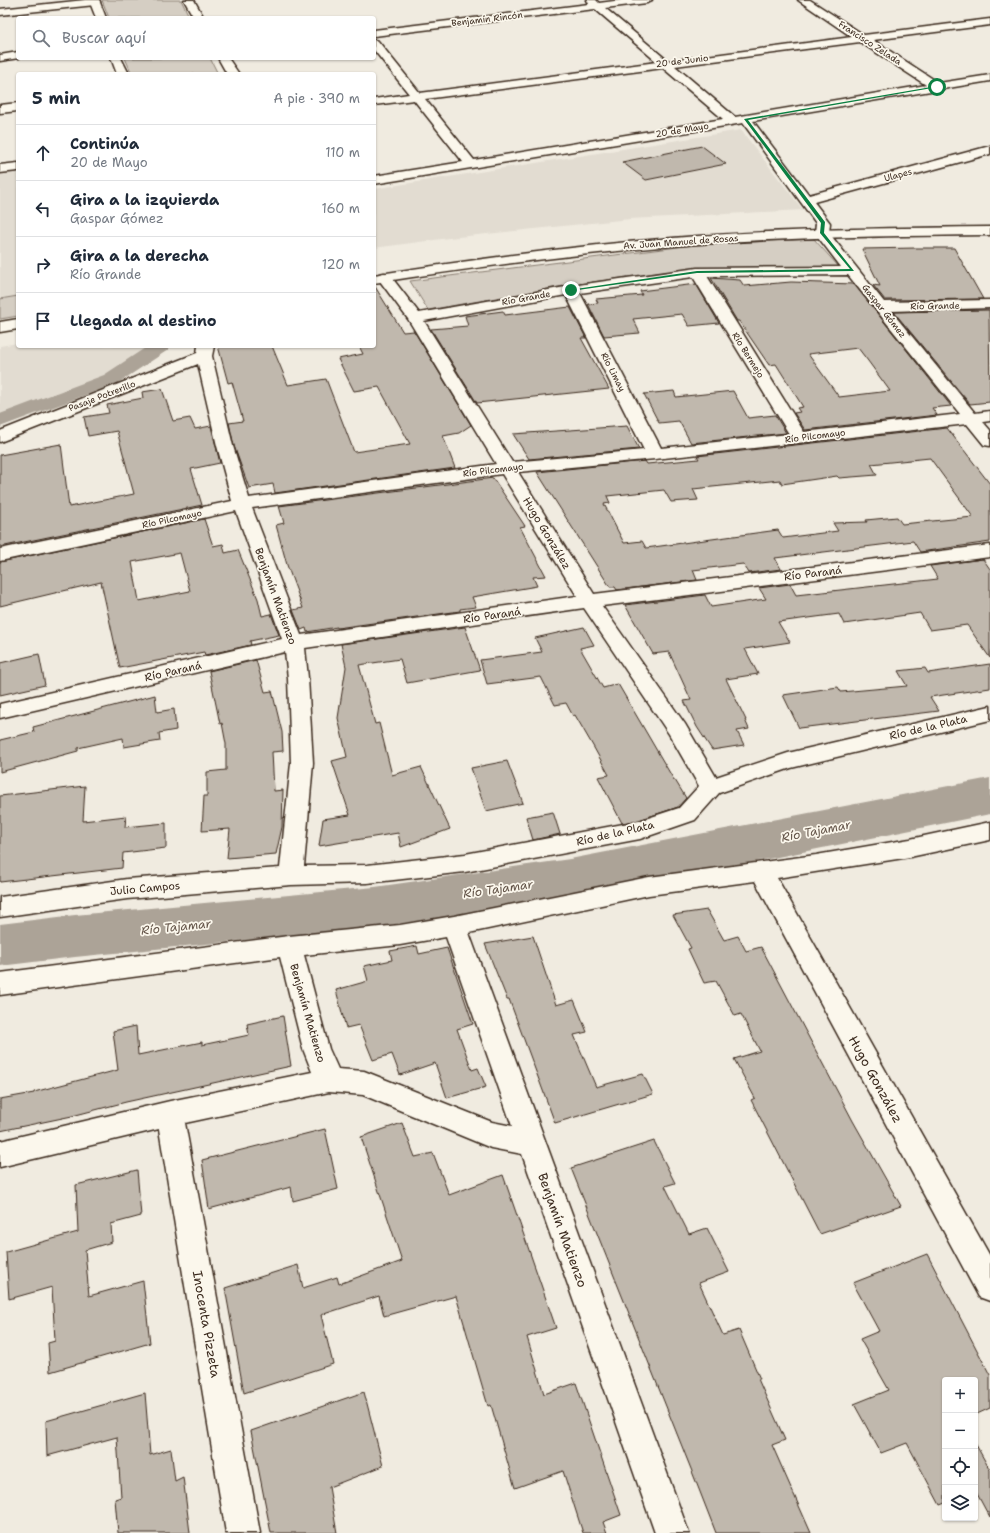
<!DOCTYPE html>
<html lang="es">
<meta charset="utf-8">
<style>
:root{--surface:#fff;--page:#f6f6f7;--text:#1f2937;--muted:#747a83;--line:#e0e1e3}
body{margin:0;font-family:"Shantell Sans",sans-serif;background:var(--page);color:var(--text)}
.controls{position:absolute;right:12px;bottom:12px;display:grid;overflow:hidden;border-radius:4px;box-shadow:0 1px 3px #0004}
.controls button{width:36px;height:36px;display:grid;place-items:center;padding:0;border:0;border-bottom:1px solid var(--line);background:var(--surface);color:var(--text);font:20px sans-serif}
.stop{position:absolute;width:12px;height:12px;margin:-9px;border:3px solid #0b8043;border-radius:50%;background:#fff}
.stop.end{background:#0b8043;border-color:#fff;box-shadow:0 1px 4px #0008}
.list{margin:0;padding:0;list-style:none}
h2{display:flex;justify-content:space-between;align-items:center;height:52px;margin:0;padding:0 16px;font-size:17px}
h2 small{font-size:13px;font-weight:400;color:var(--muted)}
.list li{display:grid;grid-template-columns:26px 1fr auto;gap:12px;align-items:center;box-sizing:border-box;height:56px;padding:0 16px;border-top:1px solid var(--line)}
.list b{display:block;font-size:15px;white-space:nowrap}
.list p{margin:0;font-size:13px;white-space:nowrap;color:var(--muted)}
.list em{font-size:13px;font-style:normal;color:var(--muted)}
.icon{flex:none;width:22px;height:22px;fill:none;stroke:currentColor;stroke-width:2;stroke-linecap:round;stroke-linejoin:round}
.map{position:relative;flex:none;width:990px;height:1533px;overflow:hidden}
.search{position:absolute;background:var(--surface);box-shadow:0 1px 3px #0004;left:16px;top:16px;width:360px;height:44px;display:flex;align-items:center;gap:10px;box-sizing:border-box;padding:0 14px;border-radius:4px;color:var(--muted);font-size:15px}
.panel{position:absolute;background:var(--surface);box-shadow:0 1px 3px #0004;left:16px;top:72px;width:360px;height:276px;border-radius:4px}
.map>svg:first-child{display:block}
.built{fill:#e2dcd1}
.green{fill:#d5cec3;stroke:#887c70}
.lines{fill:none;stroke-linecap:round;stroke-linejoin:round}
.canal{fill:#aca397;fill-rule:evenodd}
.river{fill:#aca397;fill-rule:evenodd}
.building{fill:#c0b8ad;stroke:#3b2a1e;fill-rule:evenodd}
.minor-casing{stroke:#3b2a1e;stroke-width:3}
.tertiary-casing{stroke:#3b2a1e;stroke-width:3}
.secondary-casing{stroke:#3b2a1e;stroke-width:3}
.minor{fill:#fbf7ec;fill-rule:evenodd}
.tertiary{fill:#fbf7ec;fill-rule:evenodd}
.secondary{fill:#fbf7ec;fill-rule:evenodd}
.route{fill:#0b8043}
.labels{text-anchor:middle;stroke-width:3.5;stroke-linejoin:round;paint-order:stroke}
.far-street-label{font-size:9px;fill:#3b2a1e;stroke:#fbf7ec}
.street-label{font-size:11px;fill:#3b2a1e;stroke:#fbf7ec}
.water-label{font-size:12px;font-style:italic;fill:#635448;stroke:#fbf7ec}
.near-street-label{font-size:13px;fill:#3b2a1e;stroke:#fbf7ec}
</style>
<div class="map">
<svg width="990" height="1533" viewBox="0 0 990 1533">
<rect width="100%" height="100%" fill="#f0ebe0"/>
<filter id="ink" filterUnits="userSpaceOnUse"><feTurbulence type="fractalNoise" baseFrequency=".025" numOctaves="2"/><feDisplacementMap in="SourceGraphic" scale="8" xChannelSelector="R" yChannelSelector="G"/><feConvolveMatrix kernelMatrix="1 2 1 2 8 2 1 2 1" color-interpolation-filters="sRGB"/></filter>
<g filter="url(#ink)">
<path class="built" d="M741 130 803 210 630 219 449 238 374 248V189Z
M18 172V296L0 299V174Z
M18 343V346H153L113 372 0 418V346Z"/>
<path class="green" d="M102 0H181L190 18H109Z
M125 58H210L218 74H132Z
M814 239 838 266 694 268 564 286 428 310 410 281 694 245Z
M18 296V316L0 319V299Z"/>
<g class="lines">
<path class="canal" d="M148 346H170L168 350 118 383 0 427V414L104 375Z"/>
<path class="river" d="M990 778V814L570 899 375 927 75 957 0 966V924L75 915 375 887 570 859Z"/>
</g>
<path class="building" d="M702 146 726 164 646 180 622 162Z
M916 248H954L983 299 885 300 873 285 880 286 862 249Z
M711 278 740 280 744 286 791 282 854 284 951 406 932 408 937 415 805 430 794 413 800 412 797 408 803 407 776 364 769 365 739 321H737ZM858 348 868 361 890 391 839 397 808 354Z
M696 284 719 323 689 326 682 314 633 319 640 333 604 336 588 304 598 303 596 299 642 295 640 291Z
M374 285 403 332 414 331 471 425 459 433 443 436 455 468 275 493 273 484 249 488 234 446 229 423 243 421 232 382 228 383 218 346H272L288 385 326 379 354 452 410 444 379 387 354 391 338 359 363 354 359 346H374Z
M570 307 586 338H581L609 389 477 403 431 329 468 326 465 316 503 311 505 315Z
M989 310 990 402 970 404 894 312Z
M162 389 173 421 190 418 195 429 211 426 220 463 191 469 202 505 0 547V455L61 444 69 507 134 494 117 431 88 436 84 417 109 413 107 405 143 398 142 392Z
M674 391 676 397 733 391 748 418 775 415 786 433 691 443 679 421 659 423 644 394Z
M627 426 639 449 529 459 513 434Z
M947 428 990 484V542L920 552 913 541 775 558 781 569 749 573 743 564 693 570 697 580 617 590 615 587H610L537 472 645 461 647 464 699 459 697 456ZM930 458 973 517 902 524 897 517 866 520 867 522 833 523 838 531 783 538 778 530 646 548 642 541 624 543 604 504 610 503 607 496 664 490 671 502 698 500 693 489 780 480 782 484 837 476 839 478 877 475 871 464Z
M493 478 525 526 520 527 546 576 533 577 537 586 472 597 476 607 460 609V611L337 628V627L307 632 306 628 301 630 293 610 303 608 287 565 276 525 284 523 279 506Z
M204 519 213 546 223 544 225 553 238 550 258 599 262 616 271 614 279 635 250 641 251 645 205 655 204 652 120 668 101 582 0 606V562ZM180 553 190 591 139 601 132 562Z
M983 559 990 569V658L967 625 930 630 920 613 844 624 839 614 778 622 790 642 745 649 758 674 726 679 746 720H745L749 729 737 731 744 745 712 750 697 727 684 701 691 700 669 652 653 654 625 605 705 595 711 607 766 599 759 588 790 584 796 595 938 579 930 566Z
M465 627 480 670 407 683 400 659 359 665 375 724 379 723 392 775 421 767 450 829 401 847 398 833 319 846 323 819 350 815 332 761 347 757 338 718 346 667 341 644Z
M584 627 594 645 580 648 603 688 618 684 674 780H675L686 798 678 807 639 820 622 823 598 777 609 775 593 746 575 715 573 716 566 703 555 705 541 677 487 684 480 660 542 652 535 638Z
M39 654 45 685 0 695V663Z
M256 660 265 692 272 691 282 732 283 751 272 752 274 791 283 790 282 827 276 854 227 858 230 829 202 831 204 796H207V772L226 770V744L222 723 220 724 209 671Z
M990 664V688L930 697 939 711 799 728 783 695 838 687 841 692 907 686 898 671 925 668 928 673Z
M155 695 157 712 174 709 176 730 159 733 160 741 124 747 123 738 78 748V751L0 772V740L34 732 33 727Z
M507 761 523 803 486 811 471 768Z
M85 786 83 821 126 816 125 827 166 823V848L123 853 122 868 0 882V796Z
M553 812 560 834 533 840 526 817Z
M707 910 724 940 738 936 746 951 761 947 853 1121 901 1206 820 1234 751 1100 755 1098 734 1059 760 1051 741 1014 735 1016 716 981 704 983 688 949 691 948 673 915Z
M533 936 556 1005 574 1000 587 1032 574 1035 596 1087 643 1074 653 1094 555 1123 509 999H507L485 944Z
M417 946 419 954 447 948 473 1024 457 1029 472 1070 478 1068 486 1087 447 1098 435 1063 400 1075 392 1054 373 1060 359 1025 346 1028 336 990 368 981 364 966 392 960 390 951Z
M283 1016 291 1066 126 1102 72 1116 0 1131V1099L34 1093V1092L118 1070 113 1031 136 1026 138 1055 202 1042V1045L249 1035 247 1024Z
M402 1123 415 1157 433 1153 449 1195 503 1175 556 1328 527 1337 544 1394 576 1383 621 1515 603 1522 607 1533H583L563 1471 515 1488 491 1405 488 1406 456 1296 384 1316 379 1296 321 1315 333 1364 244 1393 225 1288 298 1265 303 1288 337 1277 339 1284 402 1261 361 1137Z
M325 1129 338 1189 293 1201 291 1187 209 1209 202 1160Z
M654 1141 675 1183 665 1186 689 1234 707 1228 729 1272 699 1283 723 1335 739 1330 760 1379H758L785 1440 772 1445 811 1533H716L693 1474 571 1168Z
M137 1170 141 1216 111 1224 112 1242 85 1250 89 1296 143 1281 150 1343 50 1372 48 1343 55 1341 52 1287 9 1299 6 1252 78 1232 76 1185Z
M927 1254 990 1375V1408L975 1415V1380H945V1503L940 1505 907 1443 881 1453 854 1404 889 1390 860 1339 879 1331 853 1283Z
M364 1392 383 1466 329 1487 337 1533H271L251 1431Z
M145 1393 150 1455 171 1449 175 1481 183 1477 190 1533H118L115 1499 121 1497 117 1437 47 1456 46 1421Z
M975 1443 990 1470V1518L975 1490Z"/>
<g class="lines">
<defs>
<path id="minor" d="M85 0H99L100 2 95 5 0 15V9Z
M587 0H596L599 3 622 0H652L647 3 605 8 668 61 852 37 798 0H810L864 35 990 19V25L873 40 939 83 990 75V81L753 121 809 195 990 146V154L814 202 830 223 829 233 884 302 990 300V308L891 311 975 413 990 411V421L983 422 990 430V446L984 445 967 424 655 459 518 472 594 594 990 545V557L602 606 685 724 716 777 788 753 990 706V720L791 768 719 793 695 820 640 839 465 872 367 883 291 885 127 899 0 917V897L127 879 280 868 291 763 288 678 285 652 0 718V704L282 639 236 511 0 561V549L232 501 217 446 198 364 0 442V431L197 353 198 346H214L212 356 233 446 249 498 496 464 408 319 377 277 379 274 384 273 389 274 419 313 571 286 697 268 841 267 815 233 816 223 743 123 374 184V176L463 162 414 100 374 105V99L409 94 374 50V40L378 41 420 93 657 62 595 9 374 36V30L589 4ZM860 42 926 85 735 117 675 66ZM663 68 723 119 474 160 425 99ZM848 275 960 414 804 432 707 276ZM693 277 789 434 661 448 580 293ZM566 295 644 450 512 462 424 321ZM502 474 577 596 301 635 252 508ZM584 608 669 734 699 786 679 808 639 821 465 854 367 865 304 866 313 763 308 678 305 648Z
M18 52 19 58 0 61V55Z
M18 103V111L0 113V105Z
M18 163V171L0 173V165Z
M990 822V840L910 857 777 878 990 1256V1301L979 1297 755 881 649 895 469 933 689 1533H655L522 1154 491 1148 363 1095 329 1092 185 1123 260 1533H226L159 1129 0 1167V1141L170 1101 312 1072 303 1049 280 957 0 995V973L289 936 400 925 454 916 649 877 816 855 910 839ZM446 937 512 1126 492 1122 364 1071 338 1069 329 1049 304 955 400 945Z"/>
<path id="tertiary" d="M89 0H99L106 18H96Z
M184 0H194L204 18H194Z
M111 58H121L129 74H117Z
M218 58H228L239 74H227Z"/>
<path id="secondary" d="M990 227V235C893 236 795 237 698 244 589 252 481 266 374 283V275C482 258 589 244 698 236 795 229 893 228 990 227Z
M18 319V329L0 332V322Z"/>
</defs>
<use href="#minor" class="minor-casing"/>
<use href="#tertiary" class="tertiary-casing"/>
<use href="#secondary" class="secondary-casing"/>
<use href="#minor" class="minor"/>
<use href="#tertiary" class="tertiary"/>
<use href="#secondary" class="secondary"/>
</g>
</g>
<path class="route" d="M937 86 938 87 748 120 825 222 824 233 854 271 697 273 571 291 569 290 697 271 850 269 820 233 821 223 744 119Z"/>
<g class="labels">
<g class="far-street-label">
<text transform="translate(487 19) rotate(-7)" y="3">Benjamín Rincón</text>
<text transform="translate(870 43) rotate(33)" y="3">Francisco Zelada</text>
<text transform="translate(682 61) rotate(-7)" y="3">20 de Junio</text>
<text transform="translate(682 130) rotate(-9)" y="3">20 de Mayo</text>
<text transform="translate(898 175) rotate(-15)" y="3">Ulapes</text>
<text transform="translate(681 242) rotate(-4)" y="3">Av. Juan Manuel de Rosas</text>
<text transform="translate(526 298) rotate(-10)" y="3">Río Grande</text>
<text transform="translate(935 306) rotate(-1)" y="3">Río Grande</text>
<text transform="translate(884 311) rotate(52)" y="3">Gaspar Gómez</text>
<text transform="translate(748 355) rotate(58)" y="3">Río Bermejo</text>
<text transform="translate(613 372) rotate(63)" y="3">Río Limay</text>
<text transform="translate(102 396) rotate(-21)" y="3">Pasaje Potrerillo</text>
<text transform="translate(815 436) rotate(-7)" y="3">Río Pilcomayo</text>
<text transform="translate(493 470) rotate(-7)" y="3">Río Pilcomayo</text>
<text transform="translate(172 519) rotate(-12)" y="3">Río Pilcomayo</text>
</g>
<g class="street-label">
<text transform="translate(547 533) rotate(59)" y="4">Hugo González</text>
<text transform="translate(813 573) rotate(-7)" y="4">Río Paraná</text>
<text transform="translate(276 596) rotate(70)" y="4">Benjamín Matienzo</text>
<text transform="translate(492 615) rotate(-8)" y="4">Río Paraná</text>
<text transform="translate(173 671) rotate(-13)" y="4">Río Paraná</text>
<text transform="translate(928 727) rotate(-13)" y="4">Río de la Plata</text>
<text transform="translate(615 833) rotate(-13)" y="4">Río de la Plata</text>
<text transform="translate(145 888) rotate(-5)" y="4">Julio Campos</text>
<text transform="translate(308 1013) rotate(74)" y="4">Benjamín Matienzo</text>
</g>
<g class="water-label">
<text transform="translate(816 831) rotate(-11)" y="4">Río Tajamar</text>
<text transform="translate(498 889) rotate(-8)" y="4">Río Tajamar</text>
<text transform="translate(176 927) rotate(-6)" y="4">Río Tajamar</text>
</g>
<g class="near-street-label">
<text transform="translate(876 1079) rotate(61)" y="5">Hugo González</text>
<text transform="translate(563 1230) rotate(70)" y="5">Benjamín Matienzo</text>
<text transform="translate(207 1324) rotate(80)" y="5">Inocenta Pizzeta</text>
</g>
</g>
</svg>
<div class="controls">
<button>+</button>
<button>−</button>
<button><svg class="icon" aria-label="locate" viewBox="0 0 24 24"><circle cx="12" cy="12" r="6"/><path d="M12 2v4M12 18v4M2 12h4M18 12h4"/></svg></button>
<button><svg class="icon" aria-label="layers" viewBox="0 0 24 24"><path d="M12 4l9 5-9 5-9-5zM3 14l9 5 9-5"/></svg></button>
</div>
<div class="stop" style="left:937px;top:87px"></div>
<div class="stop end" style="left:571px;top:290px"></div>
<div class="search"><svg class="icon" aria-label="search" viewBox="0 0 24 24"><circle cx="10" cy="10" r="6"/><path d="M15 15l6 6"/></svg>Buscar aquí</div>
<section class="panel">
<h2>5 min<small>A pie · 390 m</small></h2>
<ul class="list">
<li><svg class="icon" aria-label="ahead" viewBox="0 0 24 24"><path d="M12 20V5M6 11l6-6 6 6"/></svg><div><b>Continúa</b><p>20 de Mayo</p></div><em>110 m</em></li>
<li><svg class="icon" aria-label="left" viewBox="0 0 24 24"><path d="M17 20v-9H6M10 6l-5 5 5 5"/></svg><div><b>Gira a la izquierda</b><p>Gaspar Gómez</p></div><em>160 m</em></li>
<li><svg class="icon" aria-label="right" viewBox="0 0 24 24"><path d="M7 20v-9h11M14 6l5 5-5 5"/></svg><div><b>Gira a la derecha</b><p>Río Grande</p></div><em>120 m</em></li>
<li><svg class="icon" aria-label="arrive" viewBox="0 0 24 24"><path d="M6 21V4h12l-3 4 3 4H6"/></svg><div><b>Llegada al destino</b></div></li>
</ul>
</section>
</div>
